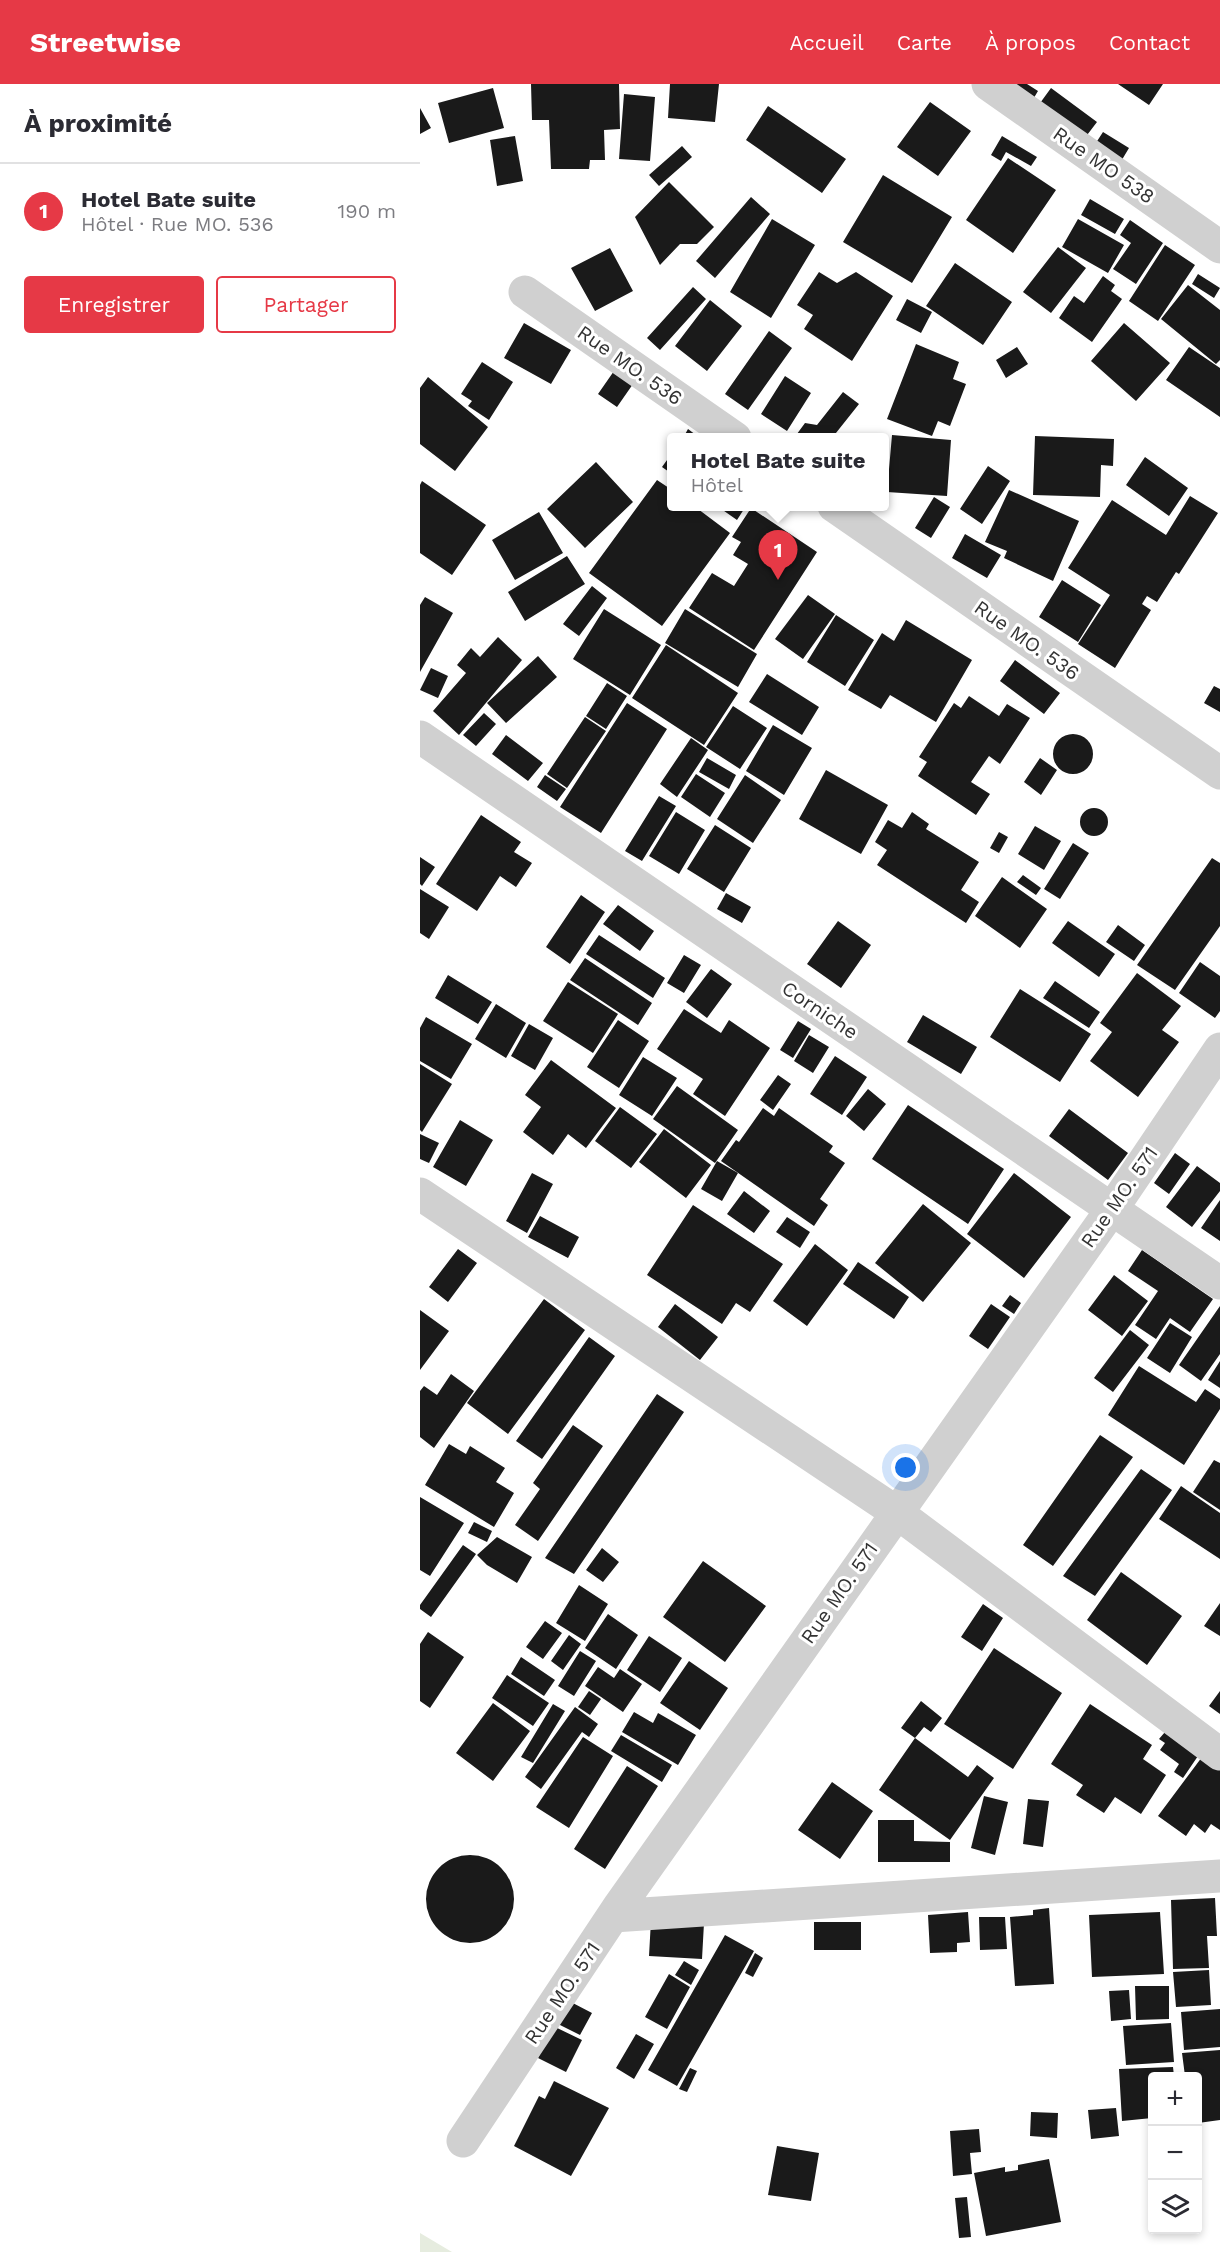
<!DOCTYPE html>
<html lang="fr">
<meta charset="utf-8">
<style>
:root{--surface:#fff;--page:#f2f2f3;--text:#2b2b33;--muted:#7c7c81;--line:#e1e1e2;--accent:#e63946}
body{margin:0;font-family:"Work Sans",sans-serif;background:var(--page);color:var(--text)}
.controls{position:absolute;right:18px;bottom:18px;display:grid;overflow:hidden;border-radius:6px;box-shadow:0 3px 9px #0003}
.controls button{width:54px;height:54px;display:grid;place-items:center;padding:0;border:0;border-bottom:2px solid var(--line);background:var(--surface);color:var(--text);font:30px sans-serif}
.you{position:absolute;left:486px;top:1384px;width:21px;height:21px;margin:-15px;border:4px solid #fff;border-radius:50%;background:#1a73e8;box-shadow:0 0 0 9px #1a73e833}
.badge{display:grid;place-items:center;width:39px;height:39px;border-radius:50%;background:var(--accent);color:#fff;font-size:20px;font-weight:700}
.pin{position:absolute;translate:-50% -50px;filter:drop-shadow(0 2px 3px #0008)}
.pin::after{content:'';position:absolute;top:32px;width:21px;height:18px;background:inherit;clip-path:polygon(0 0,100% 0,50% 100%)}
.popup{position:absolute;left:247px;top:349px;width:222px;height:78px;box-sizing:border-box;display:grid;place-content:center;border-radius:6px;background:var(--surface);filter:drop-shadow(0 2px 4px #0005);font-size:20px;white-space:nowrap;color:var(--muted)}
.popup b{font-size:22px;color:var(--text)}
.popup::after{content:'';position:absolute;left:50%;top:100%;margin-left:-12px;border:12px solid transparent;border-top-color:var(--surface)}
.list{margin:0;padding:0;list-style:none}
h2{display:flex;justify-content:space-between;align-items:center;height:78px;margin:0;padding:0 24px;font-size:26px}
h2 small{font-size:20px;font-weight:400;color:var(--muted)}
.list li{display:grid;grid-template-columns:39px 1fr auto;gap:18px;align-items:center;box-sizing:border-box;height:96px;padding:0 24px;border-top:2px solid var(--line)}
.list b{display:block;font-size:22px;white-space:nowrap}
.list p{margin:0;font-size:20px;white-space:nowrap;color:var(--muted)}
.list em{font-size:20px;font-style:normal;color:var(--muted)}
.actions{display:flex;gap:12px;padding:18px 24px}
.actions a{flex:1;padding:14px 0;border:2px solid var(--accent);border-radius:6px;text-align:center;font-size:21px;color:var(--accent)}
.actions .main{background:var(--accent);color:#fff}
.icon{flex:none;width:33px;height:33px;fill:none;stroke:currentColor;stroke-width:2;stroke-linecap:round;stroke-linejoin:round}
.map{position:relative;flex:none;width:800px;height:2168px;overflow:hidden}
header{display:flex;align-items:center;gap:36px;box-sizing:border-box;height:84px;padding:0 30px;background:var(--accent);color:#fff}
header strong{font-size:28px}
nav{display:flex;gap:33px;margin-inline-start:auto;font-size:21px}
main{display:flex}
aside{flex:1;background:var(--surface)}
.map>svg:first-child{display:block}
.green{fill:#e6ecdf}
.building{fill:#1a1a1a}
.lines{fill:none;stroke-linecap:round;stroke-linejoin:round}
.minor{stroke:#d0d0d0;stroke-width:33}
.labels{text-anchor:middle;stroke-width:6;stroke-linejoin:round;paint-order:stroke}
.street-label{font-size:20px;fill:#333;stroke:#fff}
</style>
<header>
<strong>Streetwise</strong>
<nav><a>Accueil</a><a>Carte</a><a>À propos</a><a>Contact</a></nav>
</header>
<main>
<aside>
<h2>À proximité<small></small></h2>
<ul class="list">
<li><span class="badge">1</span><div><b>Hotel Bate suite</b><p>Hôtel · Rue MO. 536</p></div><em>190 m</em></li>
</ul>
<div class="actions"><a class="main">Enregistrer</a><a>Partager</a></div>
</aside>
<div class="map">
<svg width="800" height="2168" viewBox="0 0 800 2168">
<rect width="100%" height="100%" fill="#fff"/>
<path class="green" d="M0 2149 32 2168H0Z"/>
<path class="building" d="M111 0H199L200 45 184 46 185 76H170L169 85H131L129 36H112Z
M250 0H299L295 38 248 34Z
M574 0H607L618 7 609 22Z
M698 0H743L729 21Z
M73 4 84 44 29 59 18 19Z
M631 4 677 38 661 59 615 26Z
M204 10 235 13 230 77 199 75Z
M510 18 551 47 518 92 477 63Z
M348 22 426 75 402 109 326 56Z
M0 24 11 44 0 50Z
M683 48 709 64 697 84 670 68Z
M95 52 103 97 77 102 70 56Z
M582 52 617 73 611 82 586 68 581 77 571 71Z
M262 62 272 73 239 102 229 91Z
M588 74 636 106 593 169 546 136Z
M463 91 532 133 492 199 423 158Z
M249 98 294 143 277 160H260L240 181 215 133Z
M331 113 350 130 295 194 276 177Z
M670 115 704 135 695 150 661 131Z
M352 135 395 161 351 234 310 208Z
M658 135 704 161 688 189 642 163Z
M710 136 743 159 716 200 693 185 711 159 700 151Z
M745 161 775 181 738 237 709 217Z
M638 163 666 184 631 229 603 208Z
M190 164 213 207 175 227 151 184Z
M535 179 592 218 563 261 506 222Z
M399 188 417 199 436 188 473 212 432 277 384 245 393 231 377 221Z
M778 190 800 204 794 214 772 200Z
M683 192 695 201 691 207 702 215 672 258 639 234 654 212 664 219Z
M768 201 800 226V276L796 280 741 235Z
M273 203 286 215 240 266 227 254Z
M487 215 512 228 501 249 476 236Z
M290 216 322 242 287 287 255 262Z
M104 239 151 266 131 300 84 274Z
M704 239 750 279 716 317 671 277Z
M349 247 372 264 328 326 305 310Z
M496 260 539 278 533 295 546 300 530 342 518 337 512 352 467 335Z
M597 263 608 280 586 294 576 276Z
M769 263 800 284V333L746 296Z
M62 278 93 298 69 336 48 322 52 317 41 310Z
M194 287 213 300 197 323 178 310Z
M365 292 391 309 367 347 341 330Z
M8 293 68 343 35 387 0 360V304Z
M423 308 439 320 412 354H374L385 339 397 341Z
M268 345 280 354H263Z
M472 351 531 356 527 412 467 408Z
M615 352 694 355 693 382 681 381 680 413 613 411Z
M252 369V390L242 383Z
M725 373 768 404 749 432 706 401Z
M176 378 213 418 165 464 127 425Z
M568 382 590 397 562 440 540 425Z
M237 396 252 406V422H274L310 449 242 542 169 489Z
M2 397 66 441 32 491 0 469V401Z
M589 406 659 437 633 497 584 474 587 467 565 458Z
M770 412 798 429 759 490 756 488 737 518 727 512 722 520 731 526 695 584 658 560 690 511 648 484 692 416 746 451Z
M514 413 530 423 511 454 495 444Z
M297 422H326L317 436Z
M331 424 397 468 334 566 269 524 292 489 314 502 328 480 313 471 321 458 312 453Z
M119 428 143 469 95 496 72 456Z
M545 450 581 471 567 494 532 474Z
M147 472 165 500 105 537 88 508Z
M642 496 681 521 658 558 619 533Z
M172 502 187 514 159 552 143 540Z
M388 511 415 530 383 575 355 555Z
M5 513 33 529 0 588V521Z
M184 525 241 561 210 611 153 575Z
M265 525 337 570 318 603 245 559Z
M416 531 454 556 425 602 387 578Z
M486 536 552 576 516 638 470 611 461 625 428 606 462 549 474 557Z
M78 553 102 576 39 651 13 627 46 589 37 581 51 564 60 573Z
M246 561 318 609 284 661 212 614Z
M118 572 137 593 86 639 67 619Z
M595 576 640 609 624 630 580 597Z
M11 584 28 592 18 614 0 606Z
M347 590 399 623 382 651 329 618Z
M187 599 207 612 186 645 166 632Z
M794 602 800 605V628L784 619Z
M549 612 579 632 587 620 610 634 580 680 569 672 551 698 570 710 556 731 498 692 507 678 499 673 534 619 541 624Z
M207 619 247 645 181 749 140 723Z
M313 622 347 644 320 685 286 663Z
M64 629 76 640 56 662 43 651Z
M165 633 186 647 147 704 127 690Z
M353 641 392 664 364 711 326 687Z
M633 670a20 20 0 1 1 40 0a20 20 0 1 1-40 0Z
M86 651 123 679 108 697 72 670Z
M271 654 288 666 257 713 240 700Z
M287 674 316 691 309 705 279 688Z
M620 674 637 686 621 711 604 698Z
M406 686 468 721 441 770 379 735Z
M276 690 305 709 290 733 261 713Z
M125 691 146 705 137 717 117 703Z
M325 691 361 716 333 759 297 735Z
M239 712 256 722 222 777 205 767Z
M660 738a14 14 0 1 1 28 0a14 14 0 1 1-28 0Z
M256 728 285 746 259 790 229 772Z
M492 728 509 740 506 745 559 778 541 806 559 818 546 839 457 781 467 766 455 758 468 736 482 744Z
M61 731 101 758 94 768 112 779 96 803 80 792 57 827 16 800Z
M295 741 331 764 304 808 267 785Z
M615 742 641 757 624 786 598 770Z
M579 748 588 753 579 769 570 764Z
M653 759 669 769 640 815 624 805Z
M0 773 15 783 2 802 0 800Z
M792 774 800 779V842L755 906 717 881Z
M603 791 621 804 616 811 597 798Z
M582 793 627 825 600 864 555 832Z
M0 805 29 823 9 855 0 849Z
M306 809 331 823 322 839 297 825Z
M161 811 185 828 150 880 126 863Z
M198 821 234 847 220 867 183 840Z
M418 837 451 861 421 904 387 880Z
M648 837 695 870 679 893 632 859Z
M698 841 725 861 714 877 686 858Z
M179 851 245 894 233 914 166 870Z
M264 871 281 881 264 909 247 899Z
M165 874 232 919 218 941 150 896Z
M780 878 800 892V927L795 934 759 909Z
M291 885 312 900 287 934 266 918Z
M717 889 761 922 742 946 759 958 718 1013 670 977 692 948 680 939Z
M28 891 72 918 58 940 15 914Z
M635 897 680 928 669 944 623 914Z
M148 898 198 930 173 969 123 937Z
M600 905 671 950 640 998 570 953Z
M76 920 106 939 86 974 55 955Z
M264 925 301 949 309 936 350 964 305 1032 273 1010 283 995 237 965Z
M503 931 557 963 541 990 487 958Z
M6 933 52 960 31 995 0 977V944Z
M198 936 229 957 199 1004 167 983Z
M378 937 391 945 373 974 360 966Z
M109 940 133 954 115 986 91 972Z
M389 951 409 963 393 989 374 977Z
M415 972 447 993 422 1031 390 1010Z
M223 973 257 994 232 1032 199 1011Z
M131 976 196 1024 166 1064 148 1050 133 1071 103 1048 121 1023 105 1011Z
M0 980 32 1000 2 1048 0 1046Z
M358 991 371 1000 353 1026 340 1016Z
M257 1002 318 1046 295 1079 233 1035Z
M448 1005 466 1020 444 1047 426 1032Z
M488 1021 584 1085 548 1140 452 1075Z
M200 1023 237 1050 211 1084 175 1057Z
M343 1024 354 1032 359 1024 413 1062 409 1068 425 1079 400 1115 408 1121 394 1142 301 1077 316 1056 319 1058Z
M649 1025 708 1069 688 1096 629 1052Z
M40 1036 73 1056 46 1102 13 1083Z
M244 1045 291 1081 266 1114 219 1078Z
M0 1050 19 1059 9 1079 0 1075Z
M755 1069 770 1080 749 1110 734 1099Z
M297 1077 318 1089 302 1117 281 1105Z
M777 1082 800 1099V1107L772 1143 746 1123Z
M112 1089 133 1100 107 1149 86 1137Z
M594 1089 651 1133 604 1194 547 1150Z
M324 1107 350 1127 334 1149 307 1130Z
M800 1116V1157L781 1144Z
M503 1120 551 1159 503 1218 455 1179Z
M273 1121 363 1180 330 1228 316 1219 302 1240 227 1191Z
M120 1132 159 1153 148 1174 108 1153Z
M367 1133 390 1148 380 1164 356 1148Z
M395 1160 428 1186 387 1242 353 1217Z
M38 1165 57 1179 28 1218 9 1203Z
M722 1166 793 1215 770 1248 750 1234 736 1255 715 1241 738 1207 708 1187Z
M438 1178 489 1213 474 1235 423 1200Z
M694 1191 728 1217 702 1252 668 1226Z
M590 1211 601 1219 594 1230 582 1222Z
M124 1215 165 1246 88 1350 47 1319Z
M255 1220 298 1253 280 1276 238 1243Z
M571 1220 590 1233 568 1265 549 1252Z
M800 1222V1270L781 1297 759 1281Z
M0 1226 29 1247 0 1286Z
M750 1239 772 1253 750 1289 727 1274Z
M710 1246 729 1261 693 1308 674 1294Z
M169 1253 195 1272 122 1375 96 1357Z
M800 1277V1304L788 1296Z
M719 1282 776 1318 785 1305 800 1315V1325L764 1381 688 1331Z
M31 1290 54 1307 14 1364 0 1353V1307L4 1302 17 1311Z
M237 1310 264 1328 154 1490 125 1474Z
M153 1341 183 1362 118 1457 95 1441 120 1405 113 1399Z
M680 1351 713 1373 633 1482 603 1461Z
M29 1360 46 1370 50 1362 85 1384 76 1398 94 1409 74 1443 5 1401Z
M794 1376 800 1379V1426L773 1408Z
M721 1385 752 1406 675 1512 643 1492Z
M761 1402 800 1429V1475L739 1435Z
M0 1413 44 1439 10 1492 0 1486Z
M54 1438 72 1447 67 1458 48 1449Z
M77 1453 112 1473 97 1499 67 1481 57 1471Z
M43 1461 56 1470 11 1533 0 1525V1521Z
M182 1464 199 1478 183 1498 166 1486Z
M283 1477 346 1522 305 1578 243 1533Z
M701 1488 762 1532 727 1581 667 1536Z
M159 1501 188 1520 165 1557 136 1539Z
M800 1519V1552L784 1542Z
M563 1520 583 1534 562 1567 541 1553Z
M188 1530 218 1551 196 1585 165 1564Z
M125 1537 142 1549 123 1575 106 1563Z
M8 1548 44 1573 10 1624 0 1617V1560Z
M149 1551 161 1560 143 1586 131 1577Z
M229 1552 262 1574 240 1608 207 1586Z
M574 1564 642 1609 593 1685 524 1640Z
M160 1567 176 1577 154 1612 138 1602Z
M101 1573 135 1596 124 1612 91 1590Z
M269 1577 308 1604 280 1646 240 1619Z
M178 1583 194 1594 200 1585 222 1600 203 1628 165 1602Z
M87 1591 129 1619 113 1642 72 1614Z
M169 1607 181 1615 170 1631 158 1623Z
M800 1607V1630L789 1622Z
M501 1617 522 1634 511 1648 504 1643 495 1654 481 1644Z
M73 1619 110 1647 73 1697 36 1669Z
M133 1620 145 1627 113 1679 101 1673Z
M670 1620 732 1661 723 1675 746 1691 721 1730 695 1713 684 1729 656 1711 663 1701 631 1680Z
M155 1623 178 1640 169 1653 162 1648 121 1705 105 1693Z
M214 1628 233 1639 238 1629 276 1651 258 1681 202 1648Z
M745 1648 778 1672 763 1694 754 1688 759 1680 740 1666 745 1659 739 1655Z
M201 1651 252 1681 242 1698 191 1667Z
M163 1653 193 1672 149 1744 116 1723Z
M495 1654 548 1693 557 1681 574 1694 530 1756 459 1706Z
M782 1673 800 1686V1746L791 1740 785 1749 774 1740 766 1752 738 1732Z
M207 1682 238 1702 185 1785 154 1765Z
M412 1698 453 1727 420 1775 378 1746Z
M564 1712 588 1718 575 1771 551 1764Z
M608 1715 629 1717 623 1763 603 1760Z
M458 1736H494V1757L530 1758V1778H458Z
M6 1815a44 44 0 1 1 88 0a44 44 0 1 1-88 0Z
M795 1814 797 1852H787L789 1884 753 1885 751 1816Z
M629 1824 634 1900 595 1902 590 1833 613 1831V1826Z
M548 1828 550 1858 537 1859V1868L510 1869 508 1831Z
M740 1828 744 1890 672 1893 669 1831Z
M559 1833H585L587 1865 560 1866Z
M231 1836 284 1839 282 1875 229 1872Z
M394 1838H441V1866H394Z
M305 1851 334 1867 257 2002 228 1986Z
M335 1869 343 1874 333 1893 325 1889Z
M264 1877 279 1886 271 1901 255 1891Z
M789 1886 791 1921 756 1923 753 1888Z
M249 1890 270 1903 247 1945 225 1933Z
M715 1902H749V1935L716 1936Z
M709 1906 711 1935 691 1937 689 1907Z
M147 1916 172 1929 160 1951 136 1939Z
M800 1925V1963L764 1966 761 1928Z
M751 1939 754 1978 706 1981 703 1942Z
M133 1942 162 1956 146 1988 118 1974Z
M216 1950 234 1960 214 1995 196 1984Z
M800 1966V2036L778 2039V1992H765L762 1969Z
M753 1983 754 1992H732V2034L702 2037 699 1985Z
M270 1984 277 1987 267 2008 259 2005Z
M134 1997 189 2024 151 2092 94 2062 119 2012 125 2015Z
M696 2024 699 2052 671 2055 668 2026Z
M611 2028 638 2029 637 2054 610 2052Z
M559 2045 561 2068 550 2069 552 2090 533 2092 530 2047Z
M357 2062 399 2069 391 2117 348 2111Z
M629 2075 641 2138 566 2152 554 2089 585 2083V2088L598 2086V2081Z
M547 2113 551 2153 539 2154 535 2114Z"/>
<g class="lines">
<path class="minor" d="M568 0 800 163
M105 208 315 354
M414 422 800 689
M0 653 800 1199
M0 1110 476 1428 800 1670
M193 1832 800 1792
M43 2057 200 1821 692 1125 800 965"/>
</g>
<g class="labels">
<g class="street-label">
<text transform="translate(684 81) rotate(35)" y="7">Rue MO 538</text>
<text transform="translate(210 281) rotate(35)" y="7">Rue MO. 536</text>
<text transform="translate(607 556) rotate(35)" y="7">Rue MO. 536</text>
<text transform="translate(400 926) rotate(34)" y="7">Corniche</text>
<text transform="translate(699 1113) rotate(-55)" y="7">Rue MO. 571</text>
<text transform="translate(419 1509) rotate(-55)" y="7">Rue MO. 571</text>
<text transform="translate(142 1909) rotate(-56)" y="7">Rue MO. 571</text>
</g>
</g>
</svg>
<div class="controls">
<button>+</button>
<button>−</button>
<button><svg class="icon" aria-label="layers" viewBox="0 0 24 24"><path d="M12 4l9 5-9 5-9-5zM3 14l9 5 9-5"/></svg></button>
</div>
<div class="you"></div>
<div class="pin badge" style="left:358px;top:496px">1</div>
<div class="popup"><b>Hotel Bate suite</b>Hôtel</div>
</div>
</main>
